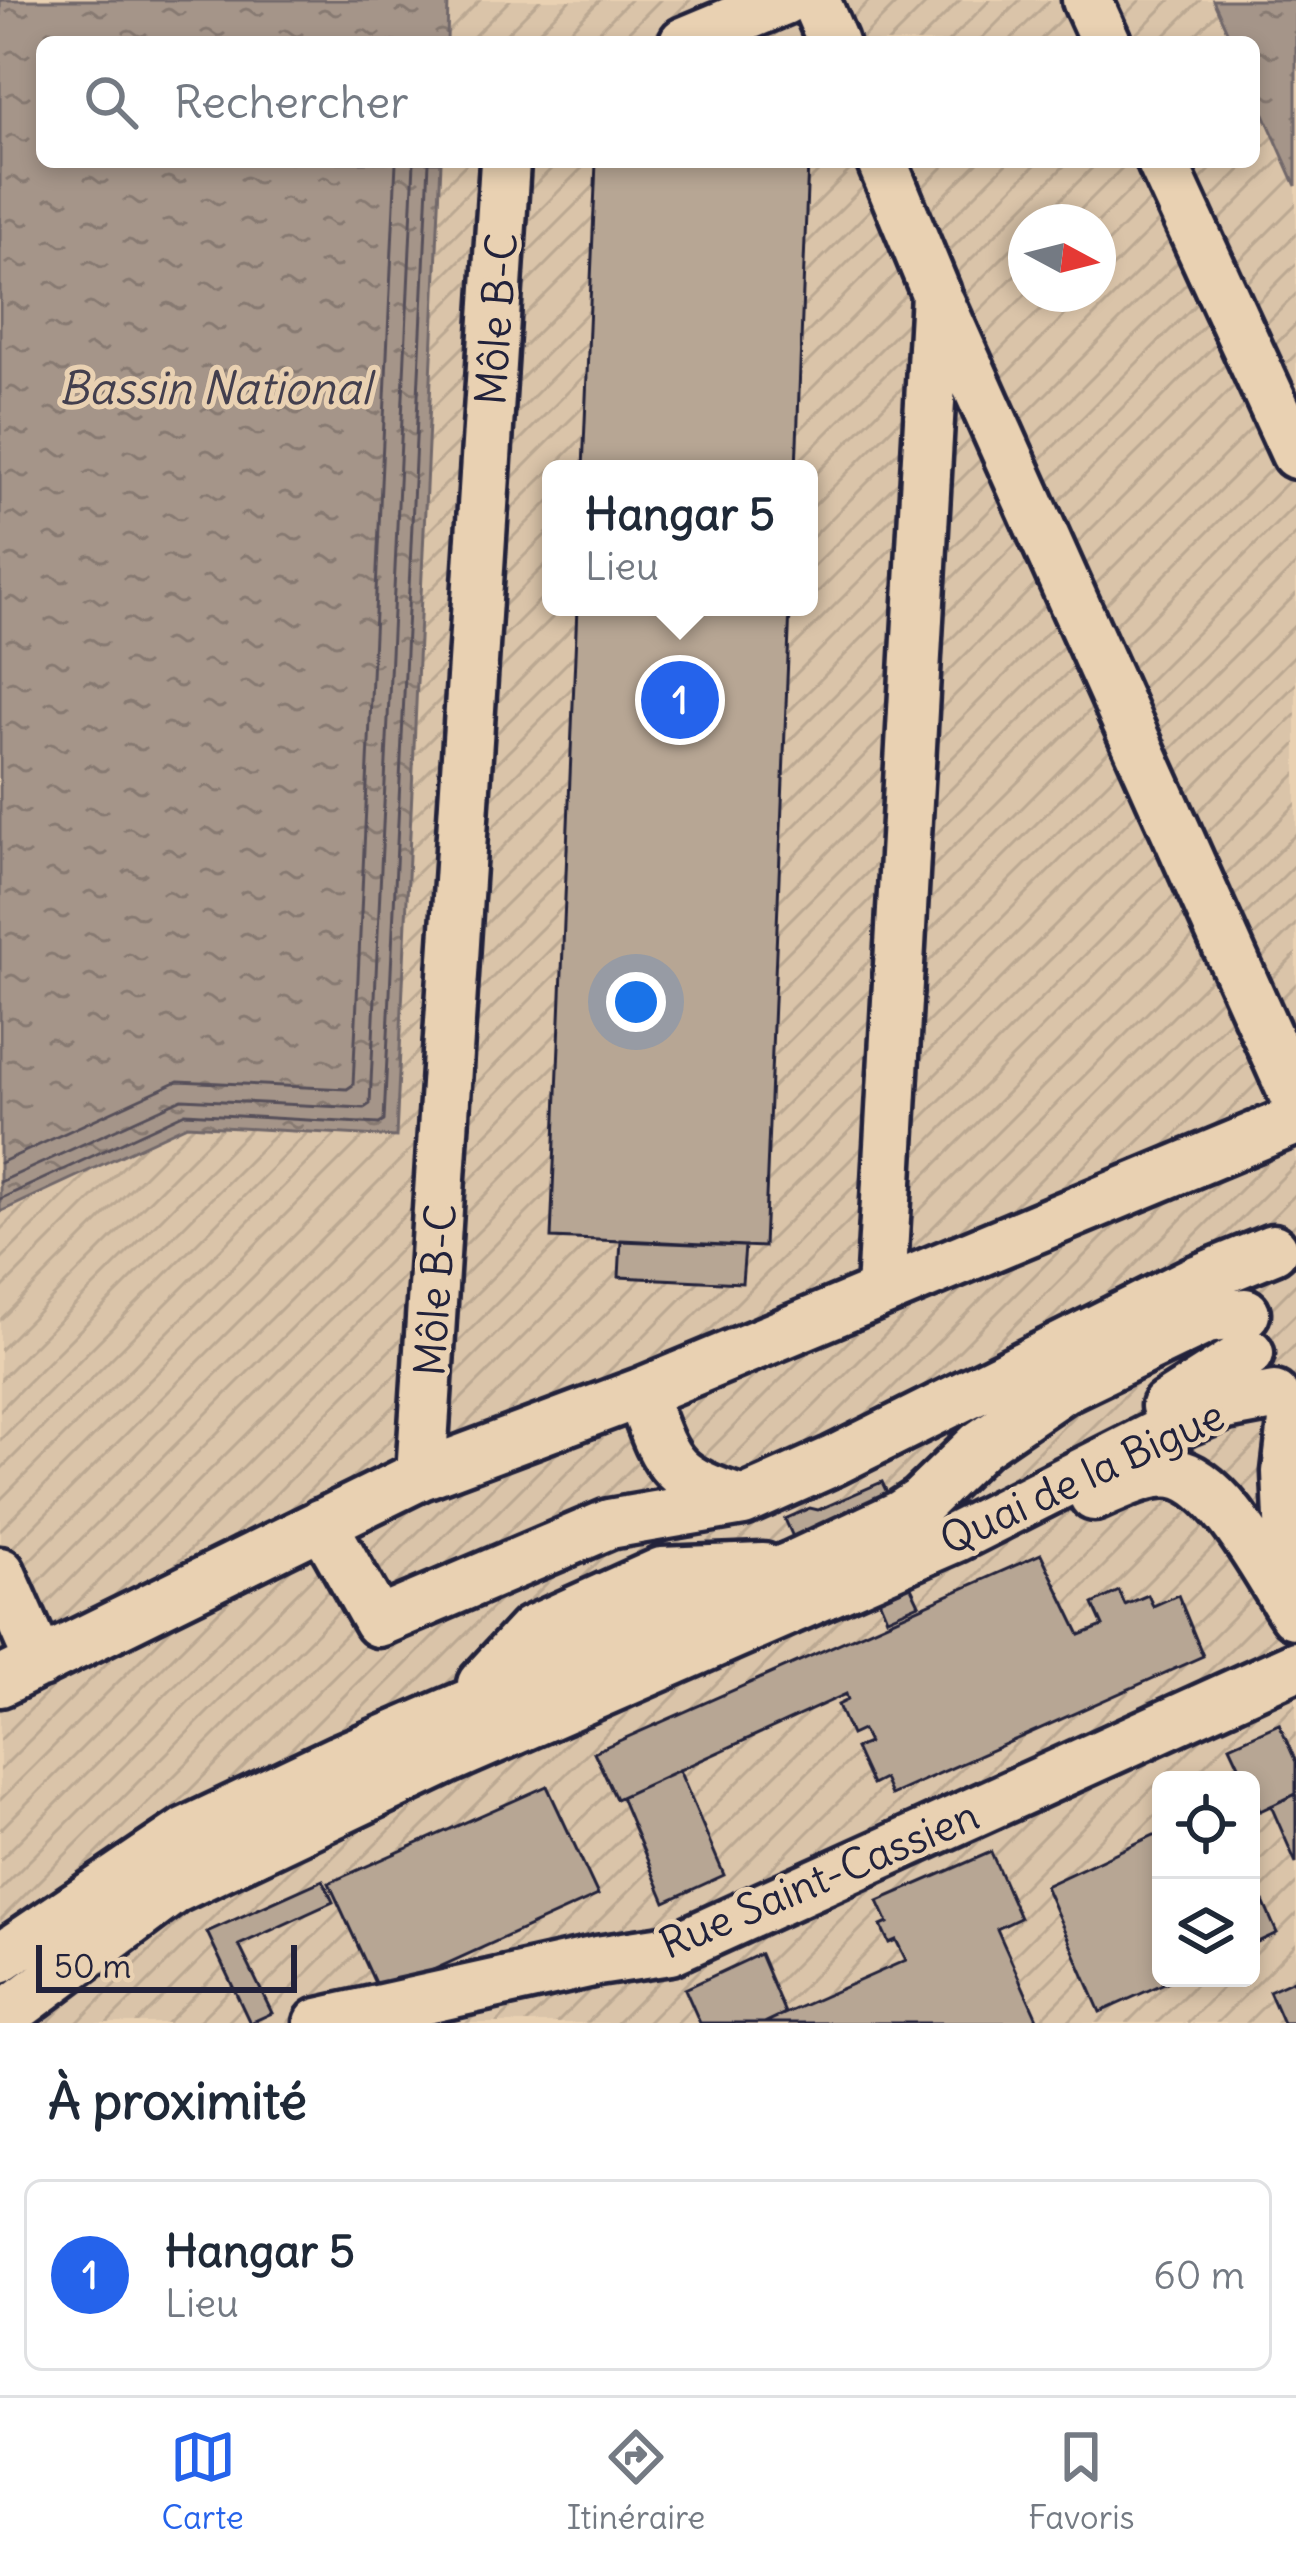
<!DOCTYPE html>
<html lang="fr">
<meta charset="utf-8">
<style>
:root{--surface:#fff;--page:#f2f2f3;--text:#1f2937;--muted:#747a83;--line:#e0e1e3;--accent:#2563eb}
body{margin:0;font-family:Delius,sans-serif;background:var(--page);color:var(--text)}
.controls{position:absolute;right:36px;bottom:36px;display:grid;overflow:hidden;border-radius:18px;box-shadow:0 6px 18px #0003}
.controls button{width:108px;height:108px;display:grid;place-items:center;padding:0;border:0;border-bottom:3px solid var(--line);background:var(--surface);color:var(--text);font:60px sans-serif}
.compass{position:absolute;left:1008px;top:204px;width:108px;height:108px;border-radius:50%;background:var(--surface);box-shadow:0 6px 18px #0003;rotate:97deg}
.scale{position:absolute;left:36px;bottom:30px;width:261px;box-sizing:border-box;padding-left:12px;border:6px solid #22223b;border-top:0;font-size:33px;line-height:42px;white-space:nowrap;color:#22223b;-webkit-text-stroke:9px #e9d1b2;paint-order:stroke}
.you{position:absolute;left:636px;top:1002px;width:42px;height:42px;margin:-30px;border:9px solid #fff;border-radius:50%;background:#1a73e8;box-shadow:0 0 0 18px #1a73e833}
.badge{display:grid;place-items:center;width:78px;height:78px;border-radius:50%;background:var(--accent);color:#fff;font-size:39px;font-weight:700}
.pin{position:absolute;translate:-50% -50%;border:6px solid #fff;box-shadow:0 3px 12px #0006}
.popup{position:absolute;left:542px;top:460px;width:276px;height:156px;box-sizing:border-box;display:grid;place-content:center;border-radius:18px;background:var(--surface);filter:drop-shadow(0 3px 9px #0005);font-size:39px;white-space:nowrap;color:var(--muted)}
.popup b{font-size:45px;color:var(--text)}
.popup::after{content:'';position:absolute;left:50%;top:100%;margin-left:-24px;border:24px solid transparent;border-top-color:var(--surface)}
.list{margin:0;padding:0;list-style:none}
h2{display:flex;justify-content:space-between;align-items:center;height:156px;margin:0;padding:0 48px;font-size:51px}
h2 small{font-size:39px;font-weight:400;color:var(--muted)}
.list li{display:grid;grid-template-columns:78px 1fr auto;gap:36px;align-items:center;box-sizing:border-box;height:192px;margin:0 24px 24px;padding:0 24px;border:3px solid var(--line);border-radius:18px}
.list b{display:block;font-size:45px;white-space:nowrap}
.list p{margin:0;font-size:39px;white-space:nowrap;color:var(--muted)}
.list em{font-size:39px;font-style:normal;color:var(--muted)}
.icon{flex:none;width:66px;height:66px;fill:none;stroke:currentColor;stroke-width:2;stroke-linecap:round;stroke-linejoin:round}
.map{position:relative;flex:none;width:1296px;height:2023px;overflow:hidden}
.search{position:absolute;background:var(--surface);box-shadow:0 6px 18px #0003;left:36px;right:36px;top:36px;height:132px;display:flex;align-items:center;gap:30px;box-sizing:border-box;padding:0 42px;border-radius:18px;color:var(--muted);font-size:45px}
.sheet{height:372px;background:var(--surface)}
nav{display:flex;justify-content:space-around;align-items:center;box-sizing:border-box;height:168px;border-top:3px solid var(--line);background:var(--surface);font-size:33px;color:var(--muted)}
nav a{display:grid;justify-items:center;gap:6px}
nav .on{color:var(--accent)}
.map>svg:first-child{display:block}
.industrial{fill:url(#industrial-furrows);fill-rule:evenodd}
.water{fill:url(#water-ripples);stroke:#71676a;stroke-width:3}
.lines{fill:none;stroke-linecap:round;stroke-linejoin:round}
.shore{stroke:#56505a;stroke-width:3}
.building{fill:#b7a694;stroke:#22223b;stroke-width:3}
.minor-casing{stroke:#22223b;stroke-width:57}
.minor{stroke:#e9d1b2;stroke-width:48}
.labels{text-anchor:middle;stroke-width:10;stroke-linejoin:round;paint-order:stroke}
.street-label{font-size:42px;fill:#22223b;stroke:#e9d1b2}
.water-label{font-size:45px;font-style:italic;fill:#433f4e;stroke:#e9d1b2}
</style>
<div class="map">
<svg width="1296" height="2023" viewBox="0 0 1296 2023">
<defs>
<pattern id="industrial-furrows" width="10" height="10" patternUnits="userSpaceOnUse" patternTransform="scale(3)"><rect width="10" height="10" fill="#dac4a9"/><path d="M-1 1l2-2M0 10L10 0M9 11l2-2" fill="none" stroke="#bba892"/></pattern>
<pattern id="water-ripples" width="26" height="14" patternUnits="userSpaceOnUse" patternTransform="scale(3)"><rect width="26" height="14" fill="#a59589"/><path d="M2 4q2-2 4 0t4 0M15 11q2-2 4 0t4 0" fill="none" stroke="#867971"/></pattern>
</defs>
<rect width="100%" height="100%" fill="#e9d1b2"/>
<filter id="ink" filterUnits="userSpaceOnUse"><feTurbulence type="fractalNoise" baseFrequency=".00833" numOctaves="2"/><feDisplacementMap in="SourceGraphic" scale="24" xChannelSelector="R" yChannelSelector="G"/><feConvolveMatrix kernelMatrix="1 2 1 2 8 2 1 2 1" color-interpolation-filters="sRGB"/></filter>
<g filter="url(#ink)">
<path class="industrial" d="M448 0H1213L1232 42H447Z
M1254 91 1296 186V2023H0V1212L187 1125 396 1137 441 162H1254ZM1026 222H1098V294H1026ZM551 469H809V607H551ZM1161 1780H1251V1978H1161Z"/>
<path class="water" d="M0 0H448L447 42H42V162H441L396 1137 187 1125 0 1212Z
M1213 0H1296V186L1254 91V42H1232Z"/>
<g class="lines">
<path class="shore" d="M0 1163 178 1081 347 1089 353 1085 396 162
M0 1182 182 1099 364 1108 370 1104 414 162
M0 1199 185 1113 379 1124 384 1121 429 162"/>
</g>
<path class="building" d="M596 162H808L796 469H583Z
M577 607H790L764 1247 551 1238Z
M621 1240 745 1246 742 1283 619 1277Z
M882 1482 891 1501 805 1540 793 1537 785 1519 810 1508 818 1510Z
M1041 1554 1080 1635 1103 1626 1093 1604 1119 1591 1125 1605 1148 1595 1153 1606 1178 1595 1203 1656 891 1795 884 1779 872 1785 855 1748 868 1743 862 1730 851 1735 838 1705 848 1700 846 1694 616 1799 594 1752Z
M910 1585 919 1604 887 1618 879 1599Z
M1279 1724 1296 1762V1794L1260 1811 1251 1791V1780H1246L1230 1746Z
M679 1770 724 1875 665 1902 621 1797Z
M547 1786 598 1895 380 1994 329 1883Z
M1296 1794V1863L1271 1806Z
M1154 1835H1161V1978H1176L1100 2012 1045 1886Z
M991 1852 1020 1918 997 1929 1039 2023H764L906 1960 896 1940 889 1943 881 1926 888 1923 878 1901Z
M1251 1874 1277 1933 1251 1945Z
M323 1880 333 1902 239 1945 272 2013 250 2023 207 1932Z
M760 1954 785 2013 764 2023H700L685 1989Z
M1296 1979V2023H1283L1269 1991Z"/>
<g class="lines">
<defs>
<path id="minor" d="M815 0 833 42
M1087 0 1106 42
M684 42 784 0
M1162 162 1296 454
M940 303 1296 1100
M881 1291 936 293 882 162
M640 1393C667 1464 666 1477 743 1501
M1166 1406 1249 1353
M421 1475 505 162
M1094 1496C1118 1486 1148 1469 1174 1473 1222 1481 1268 1575 1294 1614
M322 1523 378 1622 609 1524 743 1501 833 1461 1192 1282 1273 1249
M0 1572 40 1663
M1293 1611 1287 1472 1294 1413
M0 1682 421 1475 640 1393 1296 1120
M482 1684 531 1631 662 1572 763 1568
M0 1958 186 1832 338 1760 792 1566 901 1515 921 1502 980 1445 1062 1389 1207 1319 1245 1313
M0 2019 174 1889 445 1760 954 1538 1185 1421 1226 1405 1274 1396
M319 2023 597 1961 670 1950 1296 1666"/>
</defs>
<use href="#minor" class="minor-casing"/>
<use href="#minor" class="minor"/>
</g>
</g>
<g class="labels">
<g class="street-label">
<text transform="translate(496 319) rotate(-86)" y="15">Môle B-C</text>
<text transform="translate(435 1290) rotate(-86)" y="15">Môle B-C</text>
<text transform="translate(1082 1477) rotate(-25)" y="15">Quai de la Bigue</text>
<text transform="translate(819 1879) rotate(-23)" y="15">Rue Saint-Cassien</text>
</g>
<g class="water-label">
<text x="215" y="404">Bassin National</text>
</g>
</g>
</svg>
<div class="controls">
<button><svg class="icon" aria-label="locate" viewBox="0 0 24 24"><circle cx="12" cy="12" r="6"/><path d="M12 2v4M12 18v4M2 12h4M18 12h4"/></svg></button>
<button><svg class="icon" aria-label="layers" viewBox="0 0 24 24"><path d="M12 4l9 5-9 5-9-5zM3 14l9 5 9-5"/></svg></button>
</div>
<svg class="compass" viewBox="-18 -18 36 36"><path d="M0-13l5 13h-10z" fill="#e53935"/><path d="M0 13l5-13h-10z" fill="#747a83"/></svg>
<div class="scale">50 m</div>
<div class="you"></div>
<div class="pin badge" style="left:680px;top:700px">1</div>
<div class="popup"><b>Hangar 5</b>Lieu</div>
<div class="search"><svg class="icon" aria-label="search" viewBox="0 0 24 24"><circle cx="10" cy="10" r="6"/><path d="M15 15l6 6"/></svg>Rechercher</div>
</div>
<section class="sheet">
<h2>À proximité<small></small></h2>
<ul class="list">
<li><span class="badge">1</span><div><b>Hangar 5</b><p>Lieu</p></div><em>60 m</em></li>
</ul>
</section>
<nav>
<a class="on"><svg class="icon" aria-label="map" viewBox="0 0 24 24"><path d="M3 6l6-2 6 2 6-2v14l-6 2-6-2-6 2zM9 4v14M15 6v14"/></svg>Carte</a>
<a><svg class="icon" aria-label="directions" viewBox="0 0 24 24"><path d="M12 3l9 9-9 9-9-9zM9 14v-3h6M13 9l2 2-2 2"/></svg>Itinéraire</a>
<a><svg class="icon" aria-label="saved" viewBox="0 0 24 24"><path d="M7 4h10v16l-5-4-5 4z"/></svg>Favoris</a>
</nav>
